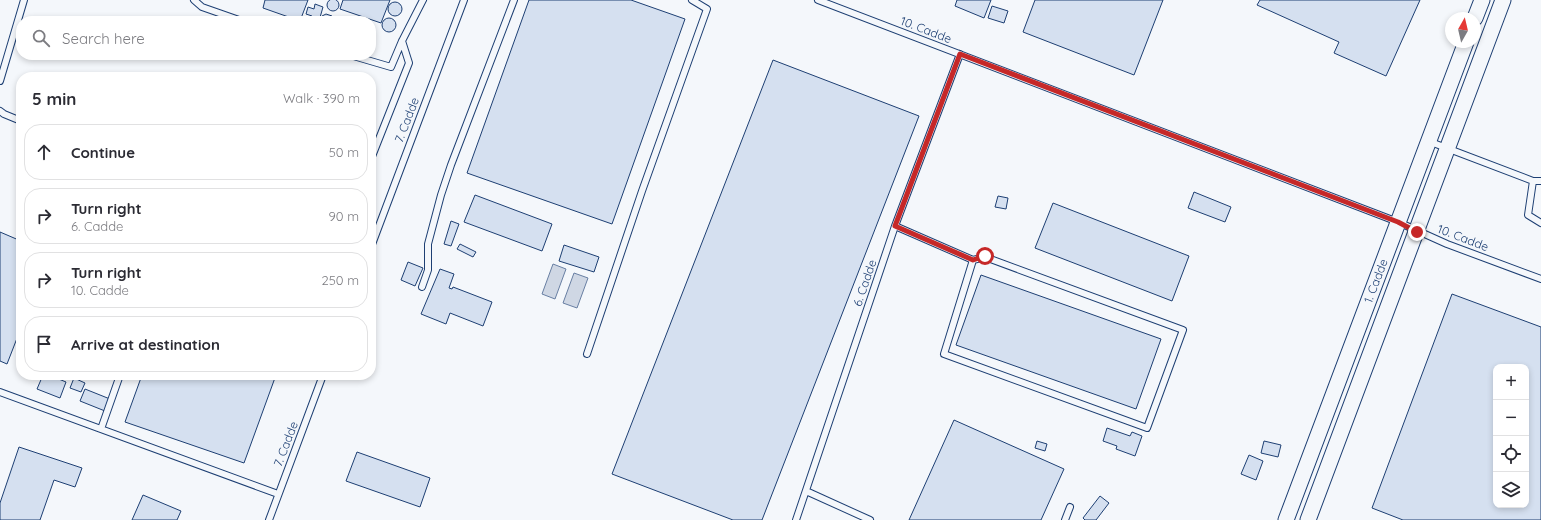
<!DOCTYPE html>
<meta charset="utf-8">
<style>
:root{--surface:#fff;--page:#f7f7f7;--text:#2b2b33;--muted:#7c7c81;--line:#e1e1e2}
body{margin:0;font-family:Quicksand,sans-serif;background:var(--page);color:var(--text)}
.controls{position:absolute;right:12px;bottom:12px;display:grid;overflow:hidden;border-radius:8px;box-shadow:0 2px 6px #0003}
.controls button{width:36px;height:36px;display:grid;place-items:center;padding:0;border:0;border-bottom:1px solid var(--line);background:var(--surface);color:var(--text);font:20px sans-serif}
.compass{position:absolute;left:1445px;top:12px;width:36px;height:36px;border-radius:50%;background:var(--surface);box-shadow:0 2px 6px #0003;rotate:8deg}
.stop{position:absolute;width:12px;height:12px;margin:-9px;border:3px solid #c62828;border-radius:50%;background:#fff}
.stop.end{background:#c62828;border-color:#fff;box-shadow:0 1px 4px #0008}
.list{margin:0;padding:0;list-style:none}
h2{display:flex;justify-content:space-between;align-items:center;height:52px;margin:0;padding:0 16px;font-size:17px}
h2 small{font-size:13px;font-weight:400;color:var(--muted)}
.list li{display:grid;grid-template-columns:26px 1fr auto;gap:12px;align-items:center;box-sizing:border-box;height:56px;margin:0 8px 8px;padding:0 8px;border:1px solid var(--line);border-radius:16px}
.list b{display:block;font-size:15px;white-space:nowrap}
.list p{margin:0;font-size:13px;white-space:nowrap;color:var(--muted)}
.list em{font-size:13px;font-style:normal;color:var(--muted)}
.icon{flex:none;width:22px;height:22px;fill:none;stroke:currentColor;stroke-width:2;stroke-linecap:round;stroke-linejoin:round}
.map{position:relative;flex:none;width:1541px;height:520px;overflow:hidden}
.search{position:absolute;background:var(--surface);box-shadow:0 2px 6px #0003;left:16px;top:16px;width:360px;height:44px;display:flex;align-items:center;gap:10px;box-sizing:border-box;padding:0 14px;border-radius:16px;color:var(--muted);font-size:15px}
.panel{position:absolute;background:var(--surface);box-shadow:0 2px 6px #0003;left:16px;top:72px;width:360px;height:308px;border-radius:16px}
.map>svg:first-child{display:block}
.water{fill:#cfd7e4;stroke:#687fa3}
.building{fill:#d5e0f0;stroke:#1d3f73;fill-rule:evenodd}
.lines{fill:none;stroke-linecap:round;stroke-linejoin:round}
.service-casing{stroke:#1d3f73;stroke-width:8}
.tertiary-casing{stroke:#1d3f73;stroke-width:17}
.service{stroke:#f4f7fb;stroke-width:6}
.tertiary{stroke:#f4f7fb;stroke-width:15}
.route{stroke:#c62828;stroke-width:5}
.labels{text-anchor:middle;stroke-width:3;stroke-linejoin:round;paint-order:stroke}
.street-label{font-size:12px;fill:#1d3f73;stroke:#f4f7fb}
</style>
<div class="map">
<svg width="1541" height="520" viewBox="0 0 1541 520">
<rect width="100%" height="100%" fill="#f4f7fb"/>
<path class="water" d="M553 264 566 269 555 299 542 294Z
M574 273 588 278 577 308 563 303Z"/>
<path class="building" d="M327 5a6 6 0 1 1 12 0a6 6 0 1 1-12 0Z
M265 0H308L300 21 263 8Z
M343 0H390L381 23 340 9Z
M529 0H631L685 19 612 224 467 173Z
M957 0H991L984 18 955 6Z
M1035 0H1163L1134 75 1023 32Z
M1260 0H1420L1386 76 1334 53 1339 42 1257 5Z
M388 9a7 7 0 1 1 14 0a7 7 0 1 1-14 0Z
M315 4 323 7 319 21H311L312 16 306 14 308 7 314 9Z
M992 6 1008 11 1004 23 988 18Z
M326 14 332 16 334 21H321L322 16Z
M382 25a7 7 0 1 1 14 0a7 7 0 1 1-14 0Z
M773 60 919 116 762 520H733L612 474Z
M1194 192 1231 207 1225 222 1188 208Z
M475 195 552 224 542 251 464 222Z
M998 196 1008 198 1006 209 995 207Z
M1053 203 1189 256 1172 301 1035 248Z
M451 221 459 224 451 246 444 244Z
M0 232 21 241V328L7 364 0 361Z
M460 244 476 252 473 257 457 249Z
M564 245 599 257 594 272 559 261Z
M408 262 423 268 415 286 401 280Z
M440 269 454 274 449 288 452 289 453 287 492 302 483 326 450 313 446 324 421 314Z
M981 275 1161 339 1136 409 956 345Z
M1452 294 1541 327V520H1403L1372 508ZM1496 367H1526V505H1496Z
M43 375H49L66 382 60 398 37 389Z
M142 375H276L244 463 125 422Z
M74 378 85 383 81 392 70 388Z
M85 389 110 399 105 411 80 401Z
M954 420 1064 469 1041 520H909Z
M1107 428 1130 436 1132 432 1142 436 1135 456 1116 449 1117 446 1103 441Z
M1037 441 1047 444 1045 451 1035 448Z
M1264 441 1281 445 1278 457 1261 453Z
M19 447 82 468 75 487 54 480 40 520H0V503Z
M357 452 430 478 420 507 346 481Z
M1249 455 1263 461 1256 480 1241 474Z
M143 495 181 511 177 520H132Z
M1100 496 1109 503 1096 520H1085L1083 518Z"/>
<g class="lines">
<defs>
<path id="service" d="M194 0 202 7 242 21
M818 0 1398 222 1447 244 1541 279
M350 55 391 67 402 41 423 0
M0 81 24 0
M0 111 4 114 21 121
M1428 141 1533 181H1541
M371 159 409 63 402 41
M1533 181 1528 215 1541 223
M895 226 973 260 985 257 1183 330 1147 428 944 354 973 260
M371 247 464 0
M422 287 428 270V244L441 195 451 165 514 0
M587 354 642 191 707 9 692 0
M0 392 278 494
M101 429 120 375
M806 491 870 520
M269 520 323 375
M796 520 895 226 960 54
M1065 520 1070 507"/>
<path id="tertiary" d="M1475 18 1482 0
M1286 520 1466 42
M1308 520 1503 0"/>
</defs>
<use href="#service" class="service-casing"/>
<use href="#tertiary" class="tertiary-casing"/>
<use href="#service" class="service"/>
<use href="#tertiary" class="tertiary"/>
</g>
<g class="lines">
<path class="route" d="M985 256 973 260 895 226 960 54 1398 222 1417 232"/>
</g>
<g class="labels">
<g class="street-label">
<text transform="translate(926 30) rotate(21)" y="4">10. Cadde</text>
<text transform="translate(407 120) rotate(-69)" y="4">7. Cadde</text>
<text transform="translate(1463 238) rotate(21)" y="4">10. Cadde</text>
<text transform="translate(1376 281) rotate(-69)" y="4">1. Cadde</text>
<text transform="translate(865 283) rotate(-71)" y="4">6. Cadde</text>
<text transform="translate(286 444) rotate(-69)" y="4">7. Cadde</text>
</g>
</g>
</svg>
<div class="controls">
<button>+</button>
<button>−</button>
<button><svg class="icon" aria-label="locate" viewBox="0 0 24 24"><circle cx="12" cy="12" r="6"/><path d="M12 2v4M12 18v4M2 12h4M18 12h4"/></svg></button>
<button><svg class="icon" aria-label="layers" viewBox="0 0 24 24"><path d="M12 4l9 5-9 5-9-5zM3 14l9 5 9-5"/></svg></button>
</div>
<svg class="compass" viewBox="-18 -18 36 36"><path d="M0-13l5 13h-10z" fill="#e53935"/><path d="M0 13l5-13h-10z" fill="#7c7c81"/></svg>
<div class="stop" style="left:985px;top:256px"></div>
<div class="stop end" style="left:1417px;top:232px"></div>
<div class="search"><svg class="icon" aria-label="search" viewBox="0 0 24 24"><circle cx="10" cy="10" r="6"/><path d="M15 15l6 6"/></svg>Search here</div>
<section class="panel">
<h2>5 min<small>Walk · 390 m</small></h2>
<ul class="list">
<li><svg class="icon" aria-label="ahead" viewBox="0 0 24 24"><path d="M12 20V5M6 11l6-6 6 6"/></svg><div><b>Continue</b></div><em>50 m</em></li>
<li><svg class="icon" aria-label="right" viewBox="0 0 24 24"><path d="M7 20v-9h11M14 6l5 5-5 5"/></svg><div><b>Turn right</b><p>6. Cadde</p></div><em>90 m</em></li>
<li><svg class="icon" aria-label="right" viewBox="0 0 24 24"><path d="M7 20v-9h11M14 6l5 5-5 5"/></svg><div><b>Turn right</b><p>10. Cadde</p></div><em>250 m</em></li>
<li><svg class="icon" aria-label="arrive" viewBox="0 0 24 24"><path d="M6 21V4h12l-3 4 3 4H6"/></svg><div><b>Arrive at destination</b></div></li>
</ul>
</section>
</div>
